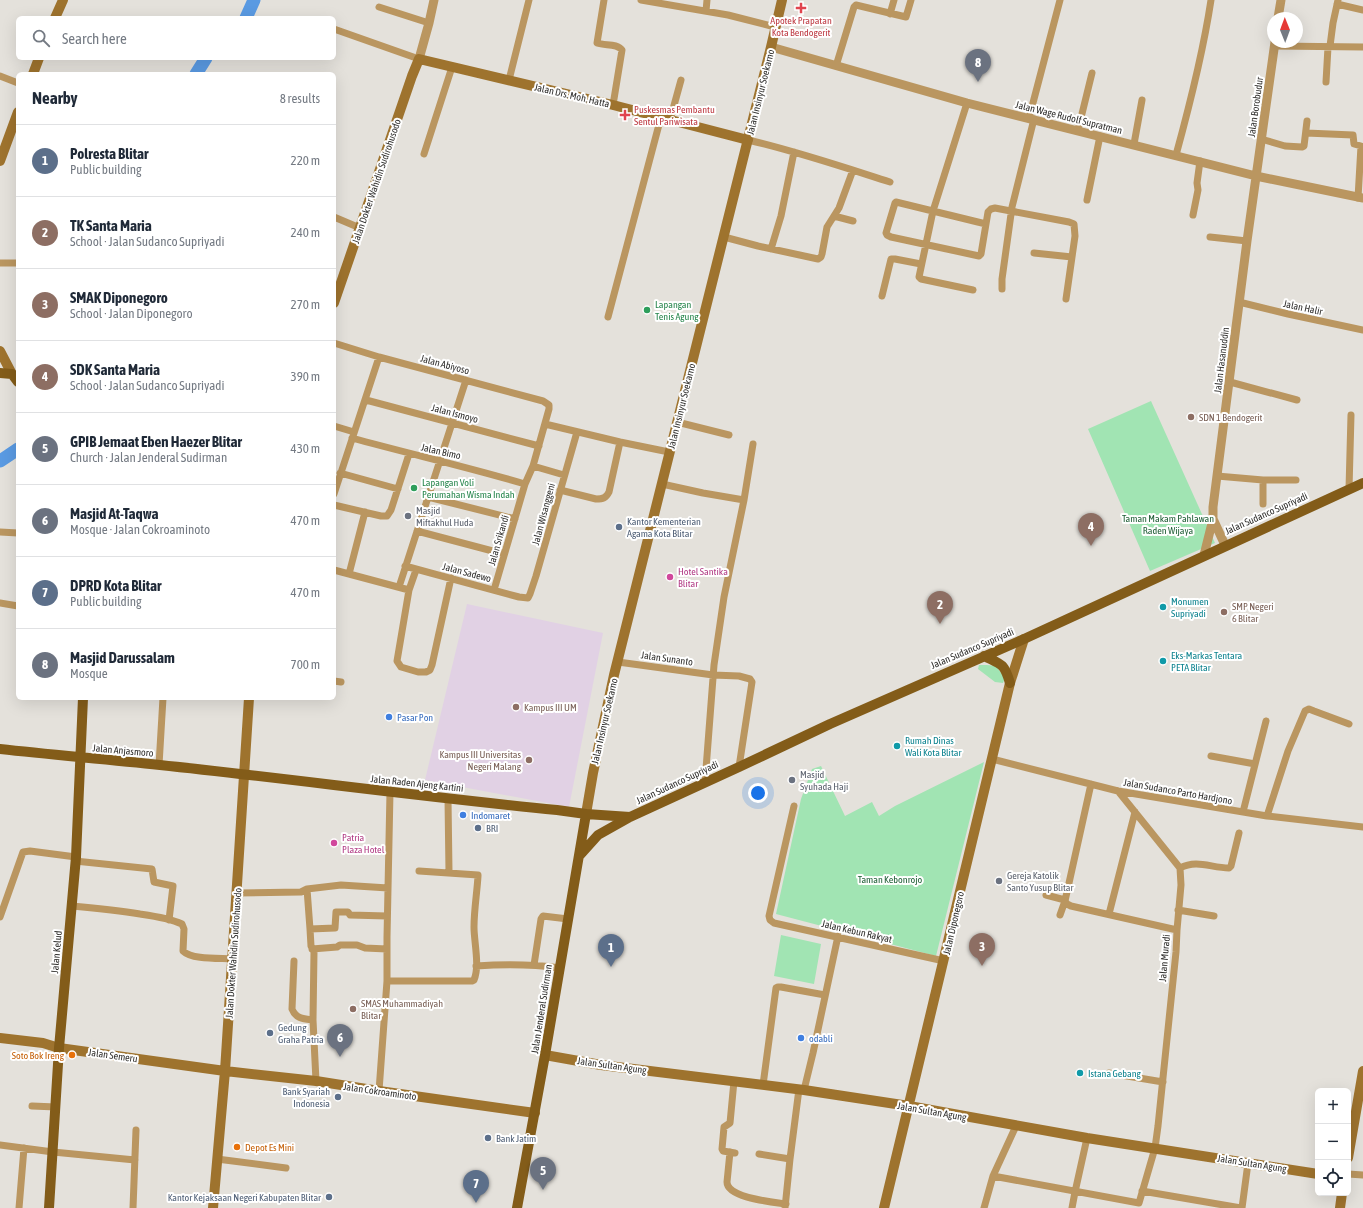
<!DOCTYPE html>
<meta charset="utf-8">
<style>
:root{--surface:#fff;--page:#f2f2f3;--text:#1f2937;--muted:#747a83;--line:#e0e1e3;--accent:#2563eb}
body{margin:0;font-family:"Asap Condensed",sans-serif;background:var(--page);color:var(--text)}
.controls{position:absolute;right:12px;bottom:12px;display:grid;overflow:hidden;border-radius:6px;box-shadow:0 4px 16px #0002}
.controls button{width:36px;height:36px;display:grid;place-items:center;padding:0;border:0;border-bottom:1px solid var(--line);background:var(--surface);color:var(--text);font:20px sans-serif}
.compass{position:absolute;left:1267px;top:12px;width:36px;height:36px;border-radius:50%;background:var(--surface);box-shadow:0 4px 16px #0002;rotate:359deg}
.you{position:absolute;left:758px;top:793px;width:14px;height:14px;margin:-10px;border:3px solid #fff;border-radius:50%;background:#1a73e8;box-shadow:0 0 0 6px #1a73e833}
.badge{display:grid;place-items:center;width:26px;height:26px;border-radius:50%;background:var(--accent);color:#fff;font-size:13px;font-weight:700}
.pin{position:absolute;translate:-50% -33px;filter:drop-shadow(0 1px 2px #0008)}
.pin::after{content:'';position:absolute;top:21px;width:14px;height:12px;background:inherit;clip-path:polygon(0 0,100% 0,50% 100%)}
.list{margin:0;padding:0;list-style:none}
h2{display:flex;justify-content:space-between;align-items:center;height:52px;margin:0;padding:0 16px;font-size:17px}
h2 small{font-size:13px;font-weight:400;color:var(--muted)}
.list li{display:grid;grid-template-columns:26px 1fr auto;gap:12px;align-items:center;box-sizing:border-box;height:72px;padding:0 16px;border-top:1px solid var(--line)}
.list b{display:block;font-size:15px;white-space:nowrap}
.list p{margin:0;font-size:13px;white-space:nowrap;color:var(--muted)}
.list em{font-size:13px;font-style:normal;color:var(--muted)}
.icon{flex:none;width:22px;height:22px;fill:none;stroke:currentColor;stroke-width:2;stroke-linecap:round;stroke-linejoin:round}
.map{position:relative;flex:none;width:1363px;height:1208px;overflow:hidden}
.search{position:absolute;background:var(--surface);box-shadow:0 4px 16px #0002;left:16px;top:16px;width:320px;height:44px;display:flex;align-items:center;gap:10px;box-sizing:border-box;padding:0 14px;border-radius:6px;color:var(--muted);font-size:15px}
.panel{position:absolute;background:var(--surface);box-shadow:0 4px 16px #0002;left:16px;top:72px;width:320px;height:628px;border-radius:6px}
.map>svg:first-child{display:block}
.education{fill:#e1d1e4}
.green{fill:#a1e4b3}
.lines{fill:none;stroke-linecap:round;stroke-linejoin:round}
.river{stroke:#5a9ae2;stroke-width:13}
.minor{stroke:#ba9660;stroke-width:7}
.tertiary{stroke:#ba9660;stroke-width:9}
.secondary{stroke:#9e732e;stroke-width:10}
.primary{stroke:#835c19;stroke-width:10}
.health-dot{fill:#e0444e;stroke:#fff;stroke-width:1.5}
.leisure-dot{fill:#2e9e5b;stroke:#fff;stroke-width:1.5}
.education-dot{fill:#8d6e63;stroke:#fff;stroke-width:1.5}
.worship-dot{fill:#6b7280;stroke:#fff;stroke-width:1.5}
.service-dot{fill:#5c6f8a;stroke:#fff;stroke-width:1.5}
.hotel-dot{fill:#d1479c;stroke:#fff;stroke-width:1.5}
.culture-dot{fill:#0f9aa8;stroke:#fff;stroke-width:1.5}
.shop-dot{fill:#3f7fe0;stroke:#fff;stroke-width:1.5}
.food-dot{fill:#e8710a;stroke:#fff;stroke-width:1.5}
.labels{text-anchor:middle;stroke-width:4;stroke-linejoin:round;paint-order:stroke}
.health-label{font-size:10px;fill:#be3a42;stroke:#fff}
.street-label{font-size:10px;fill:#2f2e2c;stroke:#fff}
.leisure-label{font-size:10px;fill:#27864d;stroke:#fff;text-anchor:start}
.education-label{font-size:10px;fill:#785e54;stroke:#fff;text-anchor:start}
.worship-label{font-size:10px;fill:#5b616d;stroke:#fff;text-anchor:start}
.park-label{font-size:10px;fill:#1d5d34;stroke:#fff}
.service-label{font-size:10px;fill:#4e5e75;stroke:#fff;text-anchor:start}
.hotel-label{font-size:10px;fill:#b23c85;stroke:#fff;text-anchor:start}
.culture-label{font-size:10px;fill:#0d838f;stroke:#fff;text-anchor:start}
.shop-label{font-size:10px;fill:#366cbe;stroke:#fff;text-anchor:start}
.food-label{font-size:10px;fill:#c56008;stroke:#fff;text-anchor:end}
</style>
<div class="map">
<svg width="1363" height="1208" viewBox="0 0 1363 1208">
<rect width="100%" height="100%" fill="#e4e1db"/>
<path class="education" d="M467 604 603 633 569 807 425 780Z"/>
<path class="green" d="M1151 401 1215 543 1150 571 1088 429Z
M979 665H987L996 666 1005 678 1003 683 995 682 978 669Z
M984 762 936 956 776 914 801 799 812 769 821 766 845 816 872 802 879 816 895 806Z
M781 935 821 944 814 984 774 976Z"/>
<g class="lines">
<path class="river" d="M246 18 254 0
M196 74 206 58
M0 461 18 449"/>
<path class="minor" d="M604 0 597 43C605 46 617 43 622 50L613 105
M641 0 728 15 775 27
M1337 4 1363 10
M379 7 429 23
M706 11 707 0
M890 14 894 0
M334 29 419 59
M1275 46 1363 47
M1330 46 1333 23 1338 0
M836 66 854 7 856 5 906 17 911 0
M0 76 18 83
M509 80 529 0
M1326 82 1328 47
M967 103 933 211 919 277 921 279 973 290
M1029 118 1060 0
M670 120 681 80
M1078 130 1092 73
M1306 133 1353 135 1354 144 1361 146 1358 198
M1261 139 1285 146 1302 147 1304 146 1307 121
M748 140C796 151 843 167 890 182
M1134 144 1142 100
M424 154 452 67
M1176 155C1190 104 1203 53 1211 0
M1087 200 1100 136
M1193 215 1198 190 1197 183 1200 161
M834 216 853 221
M334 217 360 228
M986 224 981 254 979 256 891 237 887 235 886 233 895 203 896 202 986 224 988 212 991 209 995 208 1069 222 1074 224 1075 236 1066 299
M724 237 758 246 818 259 821 257 822 254 827 227 839 208 853 170
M1210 237 1247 241
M771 249 781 216 794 152
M1034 253 1072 257
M0 263H18
M1002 289V279L1012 207 1034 119
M882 296 891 259H895L921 264
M1239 302 1288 314 1363 330
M608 317 661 117
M334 343 379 357 543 401 549 405V409L533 466 525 484 494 590
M1230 382 1297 400
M366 400 539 446
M677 422 729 435
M545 424 620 442 669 452
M334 426 354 432
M352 438C410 454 468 467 525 484
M533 466 564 475
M340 473 398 489
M1217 476 1263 480H1296
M1263 480V504
M662 484 703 493 744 500
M1349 489 1351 415
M560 490 596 499C603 499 606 498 609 492L620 442
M334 494 379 357
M428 497 515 519
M334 505 381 516H387L391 510 409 454
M417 531 504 554
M0 532 18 533
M405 566 519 597 528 598 530 594 536 576 577 432
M334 570 409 590
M416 570 409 590 397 661 401 667 418 672H426L430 670 432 665 451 578
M349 574 365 512
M399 587 466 380
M0 603 18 606
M618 662 713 675 739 676 750 679 752 682 739 767
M334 681 341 682
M1211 756 1255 764
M992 759 1118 791 1267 816 1363 827
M159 765 163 698
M705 782 714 665 724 597 744 500 753 444
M448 799 449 872
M794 806 769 916 770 920 774 923 944 961
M1243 812 1266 721
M1267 816 1288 751 1305 711 1309 709 1314 711 1349 724
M75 861 152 869 154 882 173 886 169 920
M1180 868C1197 859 1211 868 1229 868L1231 866 1239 833
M307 889 310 929
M237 893 301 892 307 889 341 885 388 888
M1046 895 1065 900
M1065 901 1067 904 1071 906 1177 930
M72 906C95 908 117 910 140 914 154 916 169 918 182 924L184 929 183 951C192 960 220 958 233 959
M1178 910 1214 916
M1109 914 1135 812
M1060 915 1065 901 1091 784
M0 917 23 852 30 851 76 857
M312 949 337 947 340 945H357L365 948 387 949
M294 961 292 1009C296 1019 304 1019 313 1020
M534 965 541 919 543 916 568 919
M476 966C505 964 531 964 560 968
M387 981H472L474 980C480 966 474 942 474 927 474 910 477 893 478 876V875L419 871
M1109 1073 1163 1082
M316 1081 313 1020 314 952 311 946 310 929 335 928 336 912H348L350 915 387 916
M734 1081 730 1123 724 1127 722 1149 723 1151 735 1153
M763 1085 776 988 778 987H781L825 995
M804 1090 813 1053 838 936
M379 1091 387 981V937L390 792
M32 1106 56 1107
M0 1145 53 1152 135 1160
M730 1152 727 1182C727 1198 773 1202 786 1204
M759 1154 790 1159 785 1208
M217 1159 286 1168
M790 1159 799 1089
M1348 1174 1363 1175
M993 1176 1139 1203 1155 1148 1158 1126 1176 952 1177 930 1181 885 1180 868 1118 791
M1142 1191 1241 1208
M19 1208 24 1148
M133 1208 136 1130
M984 1208 993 1176 1016 1126
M1072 1208 1075 1192 1087 1138
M1242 1208 1248 1163"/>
<path class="tertiary" d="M1278 18 1281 0
M771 47 967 103 1256 176 1363 198
M419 59 429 23 434 0
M1225 545 1213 519V507L1247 241 1275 42
M1204 555 1213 519"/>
<path class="secondary" d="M55 18 63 0
M33 74 39 58
M0 161 18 112
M334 303 412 76 419 59 613 105 748 140
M0 351 12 374
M586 814 593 773 614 675 771 47 782 0
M0 1038 43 1043 59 1048 225 1071 316 1081 379 1091 535 1113
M545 1055 601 1065 804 1090 909 1106 1087 1138 1318 1174
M1348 1158 1363 1071
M213 1208 225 1071 249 698
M884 1208 1010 683 1024 639
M1340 1208 1342 1193"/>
<path class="primary" d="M0 373 12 374 18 382
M984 656C1002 665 1004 663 1010 683
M0 749C53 755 106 759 160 765 292 779 424 797 557 810L586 814 630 817 739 767 830 724 1024 639 1363 483
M580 855 598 835 630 817
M49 1208 59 1048 76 857 83 698
M517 1208 545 1055 586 814"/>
</g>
<g class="health-dot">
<path d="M799 2h4v4h4v4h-4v4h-4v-4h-4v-4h4z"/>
<path d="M623 109h4v4h4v4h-4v4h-4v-4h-4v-4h4z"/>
</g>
<g class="leisure-dot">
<circle cx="647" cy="310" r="4"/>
<circle cx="414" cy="488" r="4"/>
</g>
<g class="education-dot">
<circle cx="1191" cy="417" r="4"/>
<circle cx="1224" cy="612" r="4"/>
<circle cx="516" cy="707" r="4"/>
<circle cx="529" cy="760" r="4"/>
<circle cx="353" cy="1009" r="4"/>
</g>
<g class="worship-dot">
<circle cx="408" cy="516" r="4"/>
<circle cx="792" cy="780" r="4"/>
<circle cx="999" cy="881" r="4"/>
</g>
<g class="service-dot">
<circle cx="619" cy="527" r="4"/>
<circle cx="478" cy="828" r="4"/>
<circle cx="270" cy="1033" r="4"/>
<circle cx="338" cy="1097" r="4"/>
<circle cx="488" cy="1138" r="4"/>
<circle cx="329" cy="1197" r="4"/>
</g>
<g class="hotel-dot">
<circle cx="670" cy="577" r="4"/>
<circle cx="334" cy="843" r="4"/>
</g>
<g class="culture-dot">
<circle cx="1163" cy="607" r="4"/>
<circle cx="1163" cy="661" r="4"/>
<circle cx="897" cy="746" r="4"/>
<circle cx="1080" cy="1073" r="4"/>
</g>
<g class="shop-dot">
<circle cx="389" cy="717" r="4"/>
<circle cx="463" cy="815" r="4"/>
<circle cx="801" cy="1038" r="4"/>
</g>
<g class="food-dot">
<circle cx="72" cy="1055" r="4"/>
<circle cx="237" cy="1147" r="4"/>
</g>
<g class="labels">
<g class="health-label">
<text x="801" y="24">Apotek Prapatan<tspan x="801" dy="12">Kota Bendogerit</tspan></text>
<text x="634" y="113" text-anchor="start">Puskesmas Pembantu<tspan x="634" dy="12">Sentul Pariwisata</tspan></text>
</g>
<g class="street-label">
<text transform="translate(760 92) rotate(-76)" y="4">Jalan Insinyur Soekarno</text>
<text transform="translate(572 95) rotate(13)" y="4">Jalan Drs. Moh. Hatta</text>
<text transform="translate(1255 107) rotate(-82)" y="4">Jalan Borobudur</text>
<text transform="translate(1069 117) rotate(14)" y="4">Jalan Wage Rudolf Supratman</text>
<text transform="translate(376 181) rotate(-71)" y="4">Jalan Dokter Wahidin Sudirohusodo</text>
<text transform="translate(1303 307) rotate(12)" y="4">Jalan Halir</text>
<text transform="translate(1221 360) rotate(-83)" y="4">Jalan Hasanuddin</text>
<text transform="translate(445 364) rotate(15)" y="4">Jalan Abiyoso</text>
<text transform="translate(681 406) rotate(-76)" y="4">Jalan Insinyur Soekarno</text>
<text transform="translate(455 413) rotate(15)" y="4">Jalan Ismoyo</text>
<text transform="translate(441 451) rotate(13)" y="4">Jalan Bimo</text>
<text transform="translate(1266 513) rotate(-24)" y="4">Jalan Sudanco Supriyadi</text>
<text transform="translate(543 514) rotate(-75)" y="4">Jalan Wisanggeni</text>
<text transform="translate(498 540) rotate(-74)" y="4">Jalan Srikandi</text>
<text transform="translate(467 572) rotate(15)" y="4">Jalan Sadewo</text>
<text transform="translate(972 648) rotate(-23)" y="4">Jalan Sudanco Supriyadi</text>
<text transform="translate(667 658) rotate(8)" y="4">Jalan Sunanto</text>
<text transform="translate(604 721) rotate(-77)" y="4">Jalan Insinyur Soekarno</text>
<text transform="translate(123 750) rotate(5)" y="4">Jalan Anjasmoro</text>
<text transform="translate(677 782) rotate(-25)" y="4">Jalan Sudanco Supriyadi</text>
<text transform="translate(417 783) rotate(6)" y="4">Jalan Raden Ajeng Kartini</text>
<text transform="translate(1178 791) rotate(10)" y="4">Jalan Sudanco Parto Hardjono</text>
<text transform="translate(953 923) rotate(-77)" y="4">Jalan Diponegoro</text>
<text transform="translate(857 931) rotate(13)" y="4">Jalan Kebun Rakyat</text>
<text transform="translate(56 952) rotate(-85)" y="4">Jalan Kelud</text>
<text transform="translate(233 953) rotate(-86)" y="4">Jalan Dokter Wahidin Sudirohusodo</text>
<text transform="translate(1164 958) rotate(-85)" y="4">Jalan Muradi</text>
<text transform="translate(541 1009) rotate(-81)" y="4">Jalan Jenderal Sudirman</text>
<text transform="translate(113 1055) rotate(8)" y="4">Jalan Semeru</text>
<text transform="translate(612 1065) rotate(8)" y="4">Jalan Sultan Agung</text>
<text transform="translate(380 1091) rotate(8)" y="4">Jalan Cokroaminoto</text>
<text transform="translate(932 1111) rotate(10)" y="4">Jalan Sultan Agung</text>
<text transform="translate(1252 1163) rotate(9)" y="4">Jalan Sultan Agung</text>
</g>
<g class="leisure-label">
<text x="655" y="308">Lapangan<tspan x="655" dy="12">Tenis Agung</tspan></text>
<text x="422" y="486">Lapangan Voli<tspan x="422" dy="12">Perumahan Wisma Indah</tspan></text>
</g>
<g class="education-label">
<text x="1199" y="421">SDN 1 Bendogerit</text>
<text x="1232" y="610">SMP Negeri<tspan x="1232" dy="12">6 Blitar</tspan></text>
<text x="524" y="711">Kampus III UM</text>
<text x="521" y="758" text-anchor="end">Kampus III Universitas<tspan x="521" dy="12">Negeri Malang</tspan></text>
<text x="361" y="1007">SMAS Muhammadiyah<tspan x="361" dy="12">Blitar</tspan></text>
</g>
<g class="worship-label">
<text x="416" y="514">Masjid<tspan x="416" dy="12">Miftakhul Huda</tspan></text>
<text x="800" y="778">Masjid<tspan x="800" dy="12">Syuhada Haji</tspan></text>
<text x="1007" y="879">Gereja Katolik<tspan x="1007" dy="12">Santo Yusup Blitar</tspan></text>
</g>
<g class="park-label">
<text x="1168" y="522">Taman Makam Pahlawan<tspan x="1168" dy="12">Raden Wijaya</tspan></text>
<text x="890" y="883">Taman Kebonrojo</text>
</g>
<g class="service-label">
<text x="627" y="525">Kantor Kementerian<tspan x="627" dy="12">Agama Kota Blitar</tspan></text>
<text x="486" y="832">BRI</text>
<text x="278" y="1031">Gedung<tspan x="278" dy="12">Graha Patria</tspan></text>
<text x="330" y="1095" text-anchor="end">Bank Syariah<tspan x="330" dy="12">Indonesia</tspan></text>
<text x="496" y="1142">Bank Jatim</text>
<text x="321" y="1201" text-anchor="end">Kantor Kejaksaan Negeri Kabupaten Blitar</text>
</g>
<g class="hotel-label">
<text x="678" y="575">Hotel Santika<tspan x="678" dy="12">Blitar</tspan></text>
<text x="342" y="841">Patria<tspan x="342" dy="12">Plaza Hotel</tspan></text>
</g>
<g class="culture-label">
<text x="1171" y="605">Monumen<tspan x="1171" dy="12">Supriyadi</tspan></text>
<text x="1171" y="659">Eks-Markas Tentara<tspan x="1171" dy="12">PETA Blitar</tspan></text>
<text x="905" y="744">Rumah Dinas<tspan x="905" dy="12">Wali Kota Blitar</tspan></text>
<text x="1088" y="1077">Istana Gebang</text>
</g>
<g class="shop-label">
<text x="397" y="721">Pasar Pon</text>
<text x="471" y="819">Indomaret</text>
<text x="809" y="1042">odabli</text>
</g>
<g class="food-label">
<text x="64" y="1059">Soto Bok Ireng</text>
<text x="245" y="1151" text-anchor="start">Depot Es Mini</text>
</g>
</g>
</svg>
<div class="controls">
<button>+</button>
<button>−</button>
<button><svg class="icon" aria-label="locate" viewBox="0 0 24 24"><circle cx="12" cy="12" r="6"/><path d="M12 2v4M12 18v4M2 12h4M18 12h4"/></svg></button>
</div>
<svg class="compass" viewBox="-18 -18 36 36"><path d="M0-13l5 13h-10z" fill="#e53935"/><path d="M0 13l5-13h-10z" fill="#747a83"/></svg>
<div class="you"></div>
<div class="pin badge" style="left:611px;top:967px;background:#5c6f8a">1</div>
<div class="pin badge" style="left:940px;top:624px;background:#8d6e63">2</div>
<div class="pin badge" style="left:982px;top:966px;background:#8d6e63">3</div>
<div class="pin badge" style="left:1091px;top:546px;background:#8d6e63">4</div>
<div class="pin badge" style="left:543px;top:1190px;background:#6b7280">5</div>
<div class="pin badge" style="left:340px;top:1057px;background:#6b7280">6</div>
<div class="pin badge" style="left:476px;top:1203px;background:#5c6f8a">7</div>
<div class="pin badge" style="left:978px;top:82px;background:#6b7280">8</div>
<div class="search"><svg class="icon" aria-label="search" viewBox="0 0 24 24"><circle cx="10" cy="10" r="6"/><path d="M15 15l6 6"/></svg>Search here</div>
<section class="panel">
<h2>Nearby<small>8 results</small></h2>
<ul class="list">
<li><span class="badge" style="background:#5c6f8a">1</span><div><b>Polresta Blitar</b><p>Public building</p></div><em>220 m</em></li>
<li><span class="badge" style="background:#8d6e63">2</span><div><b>TK Santa Maria</b><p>School · Jalan Sudanco Supriyadi</p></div><em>240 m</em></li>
<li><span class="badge" style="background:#8d6e63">3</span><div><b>SMAK Diponegoro</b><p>School · Jalan Diponegoro</p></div><em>270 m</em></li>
<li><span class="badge" style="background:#8d6e63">4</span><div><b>SDK Santa Maria</b><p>School · Jalan Sudanco Supriyadi</p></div><em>390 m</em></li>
<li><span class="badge" style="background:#6b7280">5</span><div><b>GPIB Jemaat Eben Haezer Blitar</b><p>Church · Jalan Jenderal Sudirman</p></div><em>430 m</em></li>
<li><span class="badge" style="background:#6b7280">6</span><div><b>Masjid At-Taqwa</b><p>Mosque · Jalan Cokroaminoto</p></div><em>470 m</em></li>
<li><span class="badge" style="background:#5c6f8a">7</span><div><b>DPRD Kota Blitar</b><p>Public building</p></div><em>470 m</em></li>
<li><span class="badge" style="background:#6b7280">8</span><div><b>Masjid Darussalam</b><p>Mosque</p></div><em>700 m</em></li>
</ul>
</section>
</div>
